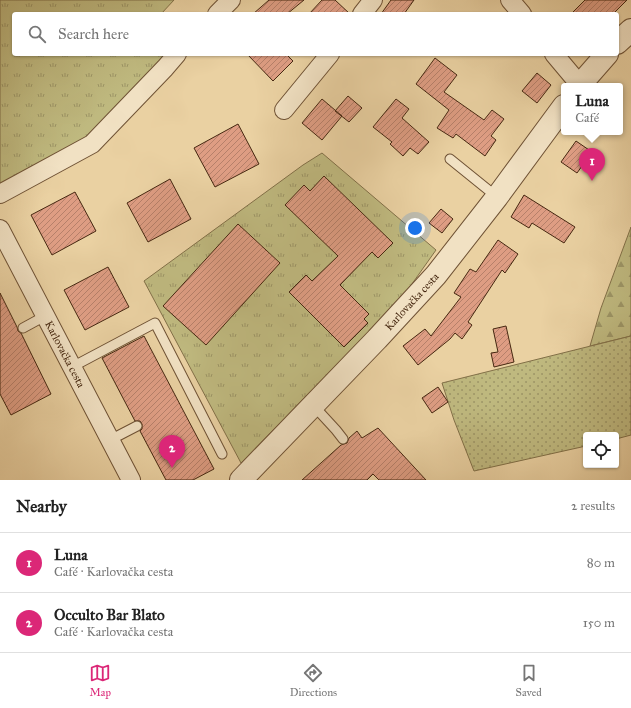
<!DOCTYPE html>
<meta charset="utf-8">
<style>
:root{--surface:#fff;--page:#f6f6f6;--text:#222;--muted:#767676;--line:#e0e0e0;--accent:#db2777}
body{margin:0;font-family:"IM FELL Great Primer",serif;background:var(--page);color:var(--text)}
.controls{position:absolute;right:12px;bottom:12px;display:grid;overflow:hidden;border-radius:4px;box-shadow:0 1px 3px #0004}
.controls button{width:36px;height:36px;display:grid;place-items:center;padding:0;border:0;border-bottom:1px solid var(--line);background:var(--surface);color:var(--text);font:20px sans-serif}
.you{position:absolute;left:415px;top:228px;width:14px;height:14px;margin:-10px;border:3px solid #fff;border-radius:50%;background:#1a73e8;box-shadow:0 0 0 6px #1a73e833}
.badge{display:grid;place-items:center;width:26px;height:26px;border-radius:50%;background:var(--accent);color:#fff;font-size:13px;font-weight:700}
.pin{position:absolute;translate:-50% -33px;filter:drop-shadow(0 1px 2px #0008)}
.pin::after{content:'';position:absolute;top:21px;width:14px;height:12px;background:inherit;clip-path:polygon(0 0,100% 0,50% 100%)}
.popup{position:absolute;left:561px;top:83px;width:62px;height:52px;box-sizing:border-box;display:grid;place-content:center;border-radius:4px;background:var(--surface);filter:drop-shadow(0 1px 3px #0005);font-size:13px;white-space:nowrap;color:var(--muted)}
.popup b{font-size:15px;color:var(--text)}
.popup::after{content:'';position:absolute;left:50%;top:100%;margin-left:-8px;border:8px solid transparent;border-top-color:var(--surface)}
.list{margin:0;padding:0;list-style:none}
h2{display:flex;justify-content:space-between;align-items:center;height:52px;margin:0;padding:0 16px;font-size:17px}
h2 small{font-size:13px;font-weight:400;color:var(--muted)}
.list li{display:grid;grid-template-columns:26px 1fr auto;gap:12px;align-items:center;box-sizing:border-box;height:60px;padding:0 16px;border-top:1px solid var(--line)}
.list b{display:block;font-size:15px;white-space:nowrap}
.list p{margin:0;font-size:13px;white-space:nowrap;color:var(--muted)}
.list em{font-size:13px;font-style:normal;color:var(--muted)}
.icon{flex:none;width:22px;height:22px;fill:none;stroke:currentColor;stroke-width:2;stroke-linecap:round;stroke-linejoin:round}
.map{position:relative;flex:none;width:631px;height:480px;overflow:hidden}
.search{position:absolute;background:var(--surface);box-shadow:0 1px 3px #0004;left:12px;right:12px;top:12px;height:44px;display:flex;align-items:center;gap:10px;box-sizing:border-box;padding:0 14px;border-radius:4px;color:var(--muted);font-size:15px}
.sheet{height:172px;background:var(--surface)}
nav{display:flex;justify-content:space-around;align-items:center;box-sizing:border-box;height:56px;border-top:1px solid var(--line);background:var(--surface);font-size:11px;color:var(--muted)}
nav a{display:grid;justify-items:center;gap:2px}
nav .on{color:var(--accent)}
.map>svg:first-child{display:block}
.grass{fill:url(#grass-tufts);stroke:#827048}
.forest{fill:url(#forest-firs);stroke:#827048}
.garden{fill:url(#garden-dots);stroke:#827048}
.building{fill:url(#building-hatch);stroke:#462811}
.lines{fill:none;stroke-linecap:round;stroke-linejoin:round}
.service-casing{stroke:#6f5235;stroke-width:11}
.minor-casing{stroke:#6f5235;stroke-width:20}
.tertiary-casing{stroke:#6f5235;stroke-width:24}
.service{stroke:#f1e1c3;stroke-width:9}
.minor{stroke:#f1e1c3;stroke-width:18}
.tertiary{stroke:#f1e1c3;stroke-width:22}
.labels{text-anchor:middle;stroke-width:3;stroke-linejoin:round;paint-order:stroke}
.street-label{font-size:11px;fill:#462811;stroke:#f1e1c3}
</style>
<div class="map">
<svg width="631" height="480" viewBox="0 0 631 480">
<defs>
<pattern id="grass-tufts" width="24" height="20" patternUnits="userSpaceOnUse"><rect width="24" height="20" fill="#bfb97f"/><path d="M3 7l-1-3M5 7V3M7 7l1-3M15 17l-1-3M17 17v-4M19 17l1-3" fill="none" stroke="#9d9667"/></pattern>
<pattern id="forest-firs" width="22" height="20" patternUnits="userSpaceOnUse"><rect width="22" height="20" fill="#bfb97f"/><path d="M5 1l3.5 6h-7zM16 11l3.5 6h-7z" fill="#9d9667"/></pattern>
<pattern id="garden-dots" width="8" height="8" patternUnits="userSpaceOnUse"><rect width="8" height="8" fill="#bfb97f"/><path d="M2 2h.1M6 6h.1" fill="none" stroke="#9d9667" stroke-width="1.8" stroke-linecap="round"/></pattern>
<pattern id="building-hatch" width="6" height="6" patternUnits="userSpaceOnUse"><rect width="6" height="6" fill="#de9d83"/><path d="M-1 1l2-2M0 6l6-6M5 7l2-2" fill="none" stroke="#b6806a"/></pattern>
</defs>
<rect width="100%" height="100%" fill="#ead1a2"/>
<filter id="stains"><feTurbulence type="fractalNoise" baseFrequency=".005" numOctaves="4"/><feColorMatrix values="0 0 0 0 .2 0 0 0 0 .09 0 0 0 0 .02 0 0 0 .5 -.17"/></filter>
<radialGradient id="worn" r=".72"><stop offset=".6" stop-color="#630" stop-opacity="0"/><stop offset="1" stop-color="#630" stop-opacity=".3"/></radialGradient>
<path class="grass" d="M0 0H174L161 14H14V54H169L104 124 78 145 0 188Z
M322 153 436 250 402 298 241 463 144 281 303 165Z"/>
<path class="forest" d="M631 227V336L590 346 601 308Z"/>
<path class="garden" d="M631 336V435L616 439V435H586V446L474 471 454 420 442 383Z"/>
<path class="building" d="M269 0H304L287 14H253Z
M322 0H335L350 14H309Z
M391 0H414L404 14H381Z
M585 0H627L613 14H571Z
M247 54H286L293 61 273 81Z
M435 58 457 75 444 92 484 120 492 110 504 119 491 136 496 140 485 156 456 134 453 138 437 128 449 110 416 84Z
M537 73 551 85 537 103 522 91Z
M348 96 362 108 349 122 335 111Z
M322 99 342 116 322 140 302 123Z
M396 99 409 109 402 118 429 142 418 154 410 148 403 156 390 144 392 142 373 127Z
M238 124 259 164 215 187 194 148Z
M576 141 592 152 577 173 561 162Z
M324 176 393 243 378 258 372 252 340 285 369 314 364 319 368 323 344 347 289 292 306 275 312 281 338 256 285 205 304 185 310 191Z
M170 179 191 219 148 242 127 203Z
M75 192 96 231 52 255 31 215Z
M524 195 575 227 564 243 532 223 529 228 511 217Z
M441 209 453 219 442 233 429 223Z
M238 224 280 263 206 345 163 306Z
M498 240 518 254 505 273 502 270 468 322 472 325 462 339 455 333 450 339 418 365 403 346 425 329 431 336 461 297 454 293 470 269 476 272Z
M108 267 129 307 85 330 64 290Z
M0 293 17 327 18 331 21 333 51 394 11 415 0 394Z
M506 326 514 362 494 367 491 353 498 352 493 329Z
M144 336 214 469 193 480H166L140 431 142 429V424L140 421H135L102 358Z
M438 387 448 402 432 413 422 398Z
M378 428 426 480H379L373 474 367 480H302L341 445 347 443 349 438 357 431 362 438Z"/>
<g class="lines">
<defs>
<path id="service" d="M450 159 497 197
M23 328 45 316
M72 367 155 323 222 454
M313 405 336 430 343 439
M110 440 137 426"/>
<g id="minor">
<path d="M510 0 522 14"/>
<path d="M217 14 231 0"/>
<path d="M362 14 373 0"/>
<path d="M554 54 580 85"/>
<path d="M284 110 330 54"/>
<path d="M0 194 92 144 165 68 177 54"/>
<path id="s1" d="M0 229 131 480"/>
</g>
<g id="tertiary">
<path d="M617 43 631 30"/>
<path d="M579 86 607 54"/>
<path id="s2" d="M241 480 377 339 436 275 497 197 564 106"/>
</g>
</defs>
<use href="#service" class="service-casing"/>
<use href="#minor" class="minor-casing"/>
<use href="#tertiary" class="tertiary-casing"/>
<use href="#service" class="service"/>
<use href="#minor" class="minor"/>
<use href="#tertiary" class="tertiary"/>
</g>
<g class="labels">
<g class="street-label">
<text dy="4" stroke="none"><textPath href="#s2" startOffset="247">Karlovačka cesta</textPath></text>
<text dy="4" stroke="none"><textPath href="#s1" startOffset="141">Karlovačka cesta</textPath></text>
</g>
</g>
<rect width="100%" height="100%" filter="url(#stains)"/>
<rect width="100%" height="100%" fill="url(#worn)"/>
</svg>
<div class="controls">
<button><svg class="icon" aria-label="locate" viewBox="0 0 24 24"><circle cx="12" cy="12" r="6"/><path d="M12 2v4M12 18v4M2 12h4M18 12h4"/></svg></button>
</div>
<div class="you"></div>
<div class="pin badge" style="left:592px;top:181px">1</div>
<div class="popup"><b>Luna</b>Café</div>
<div class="pin badge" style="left:172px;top:468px">2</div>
<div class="search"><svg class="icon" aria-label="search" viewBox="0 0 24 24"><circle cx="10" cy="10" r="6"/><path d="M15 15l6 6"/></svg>Search here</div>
</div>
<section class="sheet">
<h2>Nearby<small>2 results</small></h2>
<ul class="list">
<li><span class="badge">1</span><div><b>Luna</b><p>Café · Karlovačka cesta</p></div><em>80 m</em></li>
<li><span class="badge">2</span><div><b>Occulto Bar Blato</b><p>Café · Karlovačka cesta</p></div><em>150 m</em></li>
</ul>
</section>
<nav>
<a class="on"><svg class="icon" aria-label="map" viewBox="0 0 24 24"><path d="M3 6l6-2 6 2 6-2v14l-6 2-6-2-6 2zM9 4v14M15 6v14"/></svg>Map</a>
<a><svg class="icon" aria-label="directions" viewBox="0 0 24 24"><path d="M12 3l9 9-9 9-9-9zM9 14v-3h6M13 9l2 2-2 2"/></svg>Directions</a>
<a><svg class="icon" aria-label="saved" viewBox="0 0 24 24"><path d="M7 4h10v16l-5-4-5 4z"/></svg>Saved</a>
</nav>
